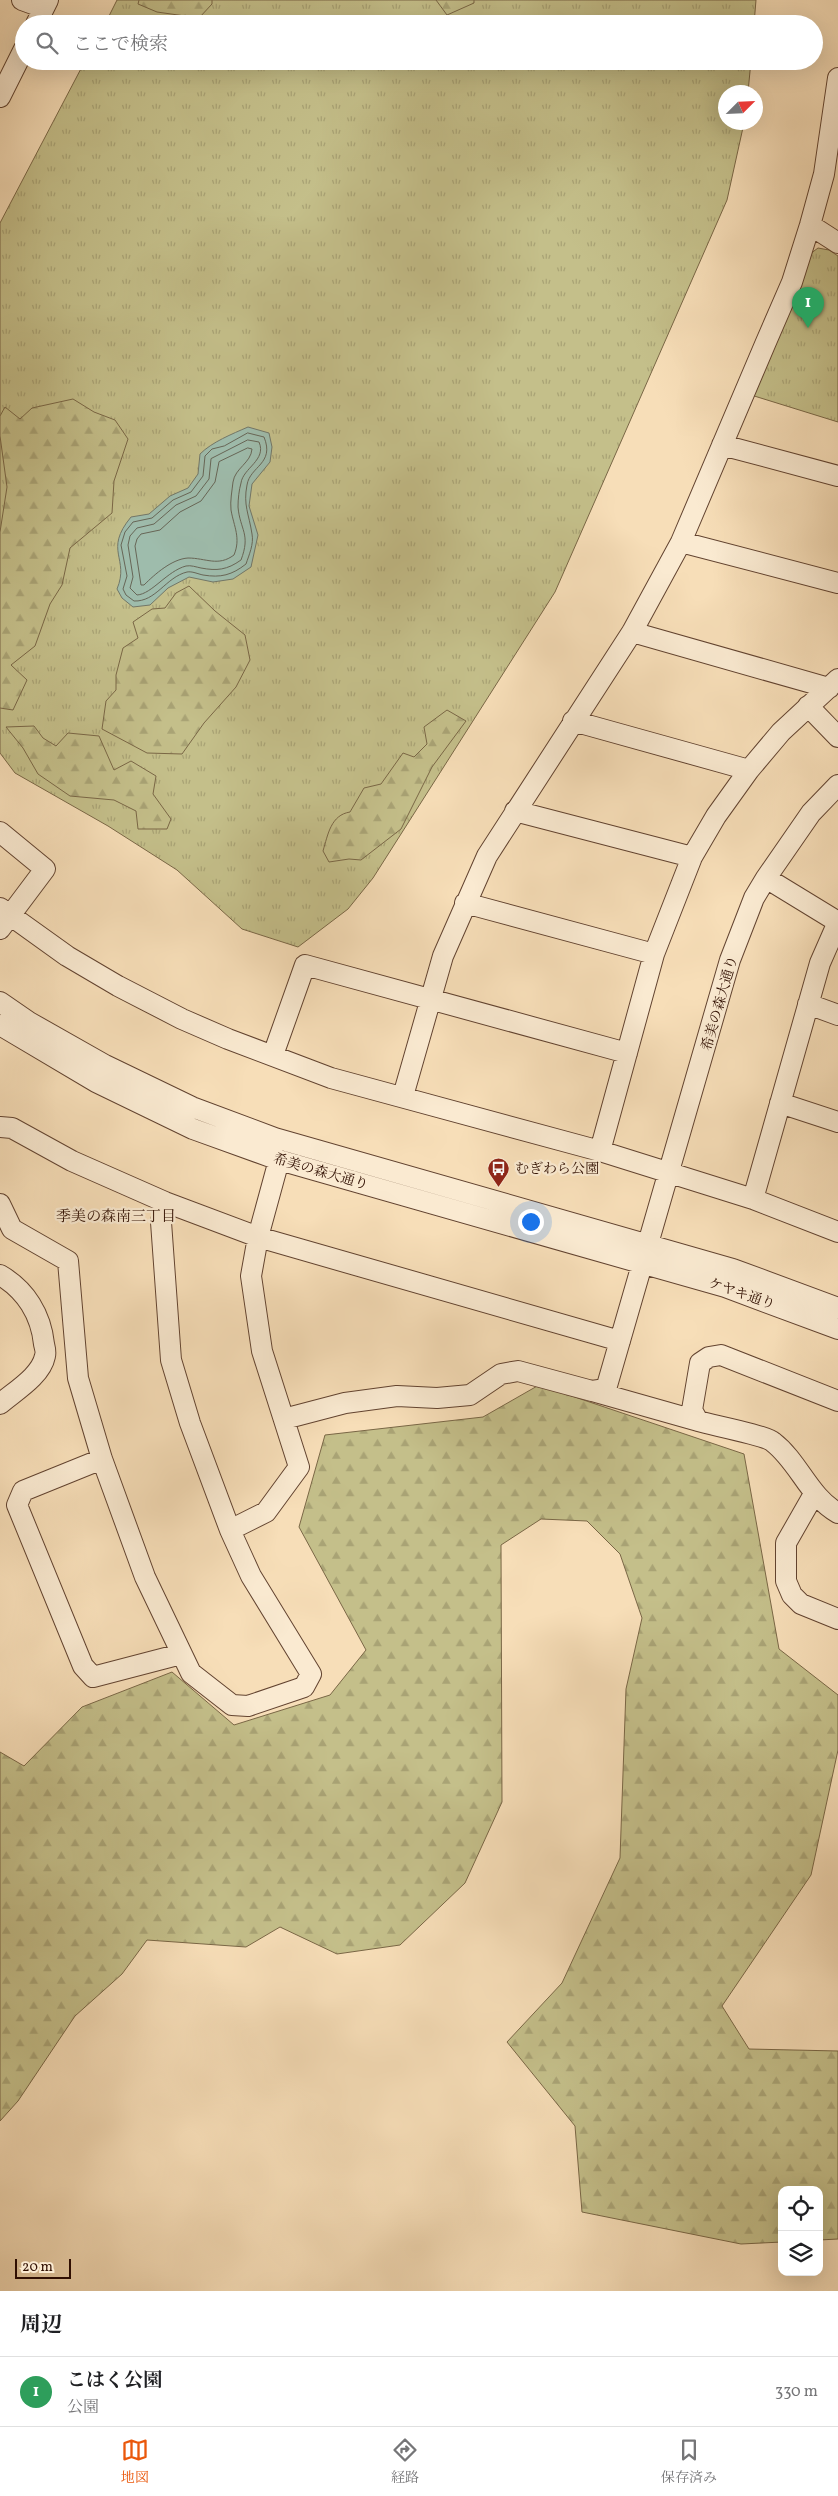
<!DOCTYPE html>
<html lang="ja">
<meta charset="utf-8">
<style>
:root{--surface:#fff;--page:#f2f2f2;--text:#202124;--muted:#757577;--line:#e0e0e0;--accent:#ea580c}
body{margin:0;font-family:Vollkorn,"Noto Serif JP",serif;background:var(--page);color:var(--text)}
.controls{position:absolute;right:15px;bottom:15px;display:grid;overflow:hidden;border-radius:10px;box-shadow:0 5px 20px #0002}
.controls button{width:45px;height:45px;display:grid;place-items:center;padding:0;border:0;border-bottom:1px solid var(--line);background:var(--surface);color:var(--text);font:25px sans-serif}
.compass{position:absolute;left:718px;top:85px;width:45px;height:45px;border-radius:50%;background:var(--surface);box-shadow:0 5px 20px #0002;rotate:66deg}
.scale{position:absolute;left:15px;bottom:12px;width:56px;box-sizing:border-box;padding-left:5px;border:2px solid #300f02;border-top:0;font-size:14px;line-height:18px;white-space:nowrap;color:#300f02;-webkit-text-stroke:4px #faead1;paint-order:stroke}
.you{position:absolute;left:530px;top:1221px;width:18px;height:18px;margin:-12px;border:4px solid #fff;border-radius:50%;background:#1a73e8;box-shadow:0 0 0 8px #1a73e833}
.badge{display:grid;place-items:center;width:32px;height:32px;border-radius:50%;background:var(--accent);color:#fff;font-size:16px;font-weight:700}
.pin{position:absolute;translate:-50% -41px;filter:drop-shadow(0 1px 2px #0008)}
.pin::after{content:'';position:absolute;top:26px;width:18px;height:15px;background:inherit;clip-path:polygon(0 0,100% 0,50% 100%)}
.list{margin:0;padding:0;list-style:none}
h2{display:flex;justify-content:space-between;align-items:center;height:65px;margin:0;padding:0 20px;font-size:21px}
h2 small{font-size:16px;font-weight:400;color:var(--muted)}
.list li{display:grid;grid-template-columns:32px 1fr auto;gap:15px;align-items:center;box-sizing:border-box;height:70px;padding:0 20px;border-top:1px solid var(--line)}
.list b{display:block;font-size:19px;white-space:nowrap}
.list p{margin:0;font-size:16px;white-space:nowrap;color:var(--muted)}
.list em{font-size:16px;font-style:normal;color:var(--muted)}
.icon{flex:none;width:28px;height:28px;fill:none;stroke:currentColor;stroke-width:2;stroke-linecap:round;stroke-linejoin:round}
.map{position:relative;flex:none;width:838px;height:2291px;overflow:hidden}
.search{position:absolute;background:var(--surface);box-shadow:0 5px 20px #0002;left:15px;right:15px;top:15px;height:55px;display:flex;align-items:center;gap:12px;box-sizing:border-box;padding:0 18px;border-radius:28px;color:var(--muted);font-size:19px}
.sheet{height:135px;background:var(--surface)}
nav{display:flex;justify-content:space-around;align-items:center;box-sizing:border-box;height:70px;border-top:1px solid var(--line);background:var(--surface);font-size:14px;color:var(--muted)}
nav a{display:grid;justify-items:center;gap:2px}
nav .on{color:var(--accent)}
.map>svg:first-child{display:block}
.grass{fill:url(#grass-tufts);stroke:#7a6746}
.forest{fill:url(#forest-firs);stroke:#7a6746}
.water{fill:#9ebcac;stroke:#727768}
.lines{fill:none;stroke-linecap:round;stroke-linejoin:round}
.shore{stroke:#676657;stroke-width:1}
.minor-casing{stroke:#624330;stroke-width:22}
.minor{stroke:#faead1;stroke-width:20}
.labels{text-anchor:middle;stroke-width:4.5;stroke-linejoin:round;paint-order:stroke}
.street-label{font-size:14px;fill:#300f02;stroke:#faead1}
.poi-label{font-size:14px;fill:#300f02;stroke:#faead1;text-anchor:start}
.neighbourhood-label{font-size:15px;fill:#300f02;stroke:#faead1}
</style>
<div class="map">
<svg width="838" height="2291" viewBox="0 0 838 2291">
<defs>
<pattern id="grass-tufts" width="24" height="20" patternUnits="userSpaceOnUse" patternTransform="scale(1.25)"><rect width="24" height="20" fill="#c4bf8a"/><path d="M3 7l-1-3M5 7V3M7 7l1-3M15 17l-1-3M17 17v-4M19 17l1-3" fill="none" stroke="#a9a375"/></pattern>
<pattern id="forest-firs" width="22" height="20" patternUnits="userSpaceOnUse" patternTransform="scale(1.25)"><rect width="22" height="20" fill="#c4bf8a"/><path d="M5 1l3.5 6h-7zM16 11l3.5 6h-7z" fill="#a9a375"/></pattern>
</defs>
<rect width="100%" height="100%" fill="#f7deb8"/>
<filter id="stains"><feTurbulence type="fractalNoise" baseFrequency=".004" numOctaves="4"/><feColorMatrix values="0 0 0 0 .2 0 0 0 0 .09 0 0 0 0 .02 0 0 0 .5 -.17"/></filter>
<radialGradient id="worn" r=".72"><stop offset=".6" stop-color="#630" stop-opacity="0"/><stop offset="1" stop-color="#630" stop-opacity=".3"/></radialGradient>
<path class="grass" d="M117 0H756L754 24H105Z
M85 61H751L748 92H726V122L744 123 727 200 555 592 373 878 348 909 298 947 242 929 177 870 108 826 15 773 0 753V223Z
M818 248 829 250 838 256V422L751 395 806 257Z"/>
<path class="forest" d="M139 0H212V4L199 18 157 12 138 4Z
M436 0H474V3L447 15Z
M73 399 94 412 115 420 128 439 114 481 112 513 70 548 62 585 50 604 35 646 11 665 27 680 13 710 0 708V532L7 487 0 436V416L5 407 20 419 32 408Z
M189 586 215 611 245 635 250 660 236 687 204 723 182 754 147 753 102 729 106 701 116 690V675L123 648 138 638 133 622 152 609 165 608 176 593Z
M447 710 466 721 432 767 401 829 361 860 349 859 329 862 323 851C328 834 331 815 350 812L364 788 381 784 403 753 414 757 427 744 424 727Z
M34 726 43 738 56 746 68 733 99 736 114 770 131 761 156 776 153 794 171 819 167 829H138L136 811 114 800 70 796 38 774 23 748 6 727Z
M539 1385 744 1454 779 1649 838 1695V1750L811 1875 722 2006 749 2049 838 2051V2239L819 2240V2190H782V2242L741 2244 582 2212 575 2126 507 2042 562 1983 620 1858 626 1689 642 1618 620 1554 587 1521 541 1519 501 1545 502 1802 465 1883 400 1945 337 1954 280 1927 246 1947 147 1940 122 1974 75 2016 18 2101 0 2121V1752L24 1766 82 1707 172 1672 234 1725 330 1695 366 1650 299 1527 325 1435 483 1417Z"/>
<path class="water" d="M248 427 269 433 272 447 270 462 252 484 249 506 258 535 251 567 233 579 213 582 189 577 168 588 150 605 133 607 122 598 117 589C130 558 103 551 131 517L149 514 170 496 188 488 198 474 200 454C212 442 232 434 248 427Z"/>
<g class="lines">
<path class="shore" d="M248 433 264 437C275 464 250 466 247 485 243 505 249 514 252 534 254 544 249 555 246 564 232 575 221 578 203 575 198 574 192 571 187 572 166 577 156 602 134 601L126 595 123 589 127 576 121 545 125 532 133 522 152 518 173 500 191 492 203 476 205 456 212 449 224 446Z
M248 440 259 442C267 460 243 468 241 483 239 490 238 499 238 507 240 530 251 534 241 560 227 570 217 571 201 568 196 567 191 565 186 566 167 571 152 594 137 595L130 588 133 577 128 545 130 536 137 528 154 524 176 505 196 496 209 479 211 459Z
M248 448 252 449C251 463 235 468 233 482 232 491 230 501 231 510 234 527 241 538 234 555 218 567 206 558 188 558 172 559 155 574 144 585H141L135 546 137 539 141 534 160 530 180 512 201 501 215 482 219 462Z"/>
<defs>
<path id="minor" d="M22 0 44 8
M36 24 48 0
M0 97 24 49
M810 225 838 243
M722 445 838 476
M681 542 838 583
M632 632 829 688
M808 706 838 737
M573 721 749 770
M515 811 692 857
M0 832 45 869 0 929
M766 878 838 922 820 963 753 1199 838 1232
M465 903 654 954
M0 908 67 956 118 986 182 1019 228 1039 331 1078 600 1151 654 954 692 857 716 816 749 770 781 732 838 679
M0 1002 29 1022 105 1065 192 1107 275 1138 733 1269 838 1308
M808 1004 838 1015
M0 1025 96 1082 193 1129 279 1160 725 1287 838 1329
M273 1055 305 965 627 1053
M403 1096 443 956 487 856 632 632 681 542 766 342 792 282 810 225 824 174 838 78
M780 1103 838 1122
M0 1127 12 1128 72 1161 165 1202 258 1237 620 1341
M600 1151 753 1199
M0 1204 12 1229 68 1261 78 1378 102 1459 145 1577 191 1673 232 1705 248 1706 304 1687 311 1674 251 1576 230 1530 190 1423 171 1360 161 1222 165 1202
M0 1275C26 1290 41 1315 44 1344 45 1348 46 1353 45 1356 41 1376 15 1391 0 1404
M592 1391 698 1421
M838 1401 721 1355 709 1357 700 1363 692 1410 698 1421C711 1425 765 1435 773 1442 799 1462 809 1497 838 1513
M284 1419 345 1403 397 1396 437 1398 470 1395 501 1374 518 1371 592 1391 606 1389 730 960 754 898 766 878 811 813 838 785
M102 1459 23 1491 17 1505 83 1666 93 1677 181 1654
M814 1494 786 1543V1581L792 1595 801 1604 838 1619
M230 1530 266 1512 299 1467 262 1351 251 1276 258 1237 279 1160"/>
</defs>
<use href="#minor" class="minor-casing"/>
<use href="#minor" class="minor"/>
</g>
<defs>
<symbol id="bus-pin" viewBox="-11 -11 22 30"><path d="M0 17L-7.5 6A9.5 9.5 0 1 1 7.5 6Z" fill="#8f2418" stroke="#faead1"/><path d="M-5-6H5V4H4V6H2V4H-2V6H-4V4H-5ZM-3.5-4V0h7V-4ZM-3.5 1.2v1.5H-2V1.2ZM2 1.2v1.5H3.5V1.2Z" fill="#fff"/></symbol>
</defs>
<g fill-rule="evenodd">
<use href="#bus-pin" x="486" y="1156" width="25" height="34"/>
</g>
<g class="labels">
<g class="street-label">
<text transform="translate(719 1003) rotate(-74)" y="5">希美の森大通り</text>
<text transform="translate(321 1171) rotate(16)" y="5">希美の森大通り</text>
<text transform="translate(742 1293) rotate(19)" y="5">ケヤキ通り</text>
</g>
<g class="poi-label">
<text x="515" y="1173">むぎわら公園</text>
</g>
<g class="neighbourhood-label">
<text x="116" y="1221">季美の森南三丁目</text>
</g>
</g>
<rect width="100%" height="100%" filter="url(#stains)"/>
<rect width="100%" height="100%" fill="url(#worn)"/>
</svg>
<div class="controls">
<button><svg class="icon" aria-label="locate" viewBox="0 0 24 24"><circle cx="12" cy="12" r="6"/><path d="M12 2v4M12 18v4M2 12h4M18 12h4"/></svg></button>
<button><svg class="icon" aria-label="layers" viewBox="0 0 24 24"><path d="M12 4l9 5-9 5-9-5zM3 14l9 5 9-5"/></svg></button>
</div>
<svg class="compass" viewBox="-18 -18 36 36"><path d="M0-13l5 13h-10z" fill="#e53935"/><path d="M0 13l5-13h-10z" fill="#757577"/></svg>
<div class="scale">20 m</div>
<div class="you"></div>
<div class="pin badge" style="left:808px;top:328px;background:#2e9e5b">1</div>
<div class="search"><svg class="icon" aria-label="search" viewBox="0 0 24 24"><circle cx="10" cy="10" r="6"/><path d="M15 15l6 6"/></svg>ここで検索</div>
</div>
<section class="sheet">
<h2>周辺<small></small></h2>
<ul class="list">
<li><span class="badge" style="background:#2e9e5b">1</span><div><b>こはく公園</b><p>公園</p></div><em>330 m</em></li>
</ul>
</section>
<nav>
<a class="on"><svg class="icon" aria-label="map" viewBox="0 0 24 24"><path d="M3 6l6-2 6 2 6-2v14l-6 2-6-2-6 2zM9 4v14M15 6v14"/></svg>地図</a>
<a><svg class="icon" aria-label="directions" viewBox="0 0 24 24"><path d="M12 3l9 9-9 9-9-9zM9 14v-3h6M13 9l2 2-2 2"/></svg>経路</a>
<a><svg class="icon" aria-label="saved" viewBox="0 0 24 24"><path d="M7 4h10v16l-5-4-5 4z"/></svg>保存済み</a>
</nav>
